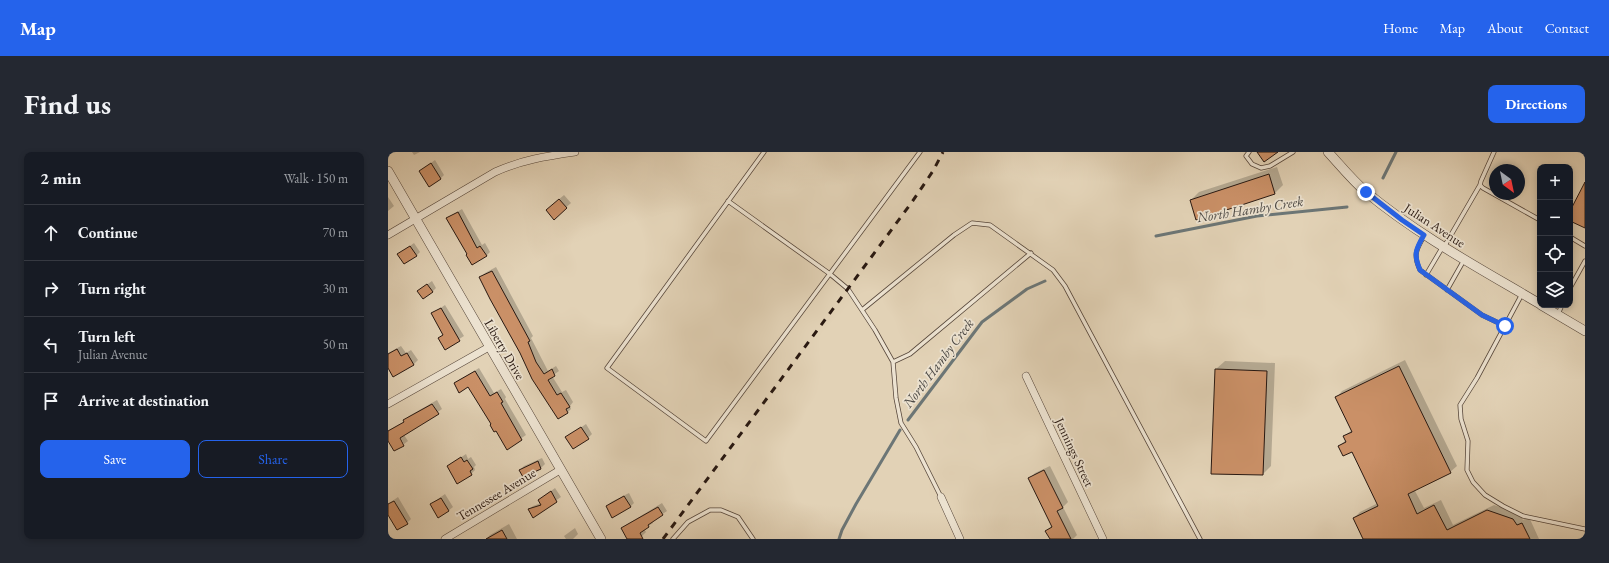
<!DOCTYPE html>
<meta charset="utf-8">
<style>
:root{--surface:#171b24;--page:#242831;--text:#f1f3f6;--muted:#9ea1a6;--line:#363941;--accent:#2563eb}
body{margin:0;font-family:"EB Garamond",serif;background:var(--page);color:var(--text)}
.controls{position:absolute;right:12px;top:12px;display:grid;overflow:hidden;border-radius:8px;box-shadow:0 2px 6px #0003}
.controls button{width:36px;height:36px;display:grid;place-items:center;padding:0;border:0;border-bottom:1px solid var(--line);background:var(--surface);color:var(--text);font:20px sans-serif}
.compass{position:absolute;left:1101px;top:12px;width:36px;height:36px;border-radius:50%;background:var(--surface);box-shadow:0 2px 6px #0003;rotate:147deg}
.stop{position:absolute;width:12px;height:12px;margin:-9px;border:3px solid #2563eb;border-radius:50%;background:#fff}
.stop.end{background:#2563eb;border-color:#fff;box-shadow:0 1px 4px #0008}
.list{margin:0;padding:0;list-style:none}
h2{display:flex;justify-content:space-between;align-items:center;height:52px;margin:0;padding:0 16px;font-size:17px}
h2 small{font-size:13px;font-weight:400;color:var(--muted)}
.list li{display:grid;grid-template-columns:26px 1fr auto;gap:12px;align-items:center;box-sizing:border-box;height:56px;padding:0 16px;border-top:1px solid var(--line)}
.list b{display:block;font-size:15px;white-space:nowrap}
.list p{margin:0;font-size:13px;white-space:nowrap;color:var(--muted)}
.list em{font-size:13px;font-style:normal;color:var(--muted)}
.actions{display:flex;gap:8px;padding:12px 16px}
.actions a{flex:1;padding:9px 0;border:1px solid var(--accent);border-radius:8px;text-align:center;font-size:14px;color:var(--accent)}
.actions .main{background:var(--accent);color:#fff}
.icon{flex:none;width:22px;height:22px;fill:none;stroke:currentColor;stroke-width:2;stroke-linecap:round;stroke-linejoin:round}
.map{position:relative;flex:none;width:1197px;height:387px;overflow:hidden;border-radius:8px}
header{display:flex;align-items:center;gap:24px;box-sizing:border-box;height:56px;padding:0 20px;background:var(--accent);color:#fff}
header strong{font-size:19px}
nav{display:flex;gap:22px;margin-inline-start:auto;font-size:14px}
.intro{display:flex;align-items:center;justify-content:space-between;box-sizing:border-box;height:96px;padding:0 24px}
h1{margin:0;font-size:28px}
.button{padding:10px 18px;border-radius:8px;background:var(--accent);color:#fff;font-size:14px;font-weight:700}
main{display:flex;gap:24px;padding:0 24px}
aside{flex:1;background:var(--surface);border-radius:8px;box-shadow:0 2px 6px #0003}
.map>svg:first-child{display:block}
.shadow{fill:#0003}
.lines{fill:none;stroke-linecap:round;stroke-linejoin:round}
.stream{stroke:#6c7676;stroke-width:3}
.building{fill:#ca9067;stroke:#281811}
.service-casing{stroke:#56463a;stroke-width:5}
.minor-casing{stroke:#56463a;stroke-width:8}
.tertiary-casing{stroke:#56463a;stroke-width:10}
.service{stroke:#ece2d0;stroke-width:3.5}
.minor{stroke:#ece2d0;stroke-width:7}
.tertiary{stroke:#ece2d0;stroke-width:9}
.rail{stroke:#281811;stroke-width:3;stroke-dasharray:7 7;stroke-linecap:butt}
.route{stroke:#2563eb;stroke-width:5}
.labels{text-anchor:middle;stroke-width:3.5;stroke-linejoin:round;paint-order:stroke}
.street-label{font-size:13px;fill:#281811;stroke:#ece2d0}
.water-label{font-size:14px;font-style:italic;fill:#4a4743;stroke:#ece2d0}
</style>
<header>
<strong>Map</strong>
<nav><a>Home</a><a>Map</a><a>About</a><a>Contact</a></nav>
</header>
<div class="intro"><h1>Find us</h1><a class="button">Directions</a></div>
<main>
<aside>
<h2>2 min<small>Walk · 150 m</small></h2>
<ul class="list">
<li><svg class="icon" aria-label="ahead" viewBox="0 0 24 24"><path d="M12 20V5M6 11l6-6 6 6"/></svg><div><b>Continue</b></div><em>70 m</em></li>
<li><svg class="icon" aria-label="right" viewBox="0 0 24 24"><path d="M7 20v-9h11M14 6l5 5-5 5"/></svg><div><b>Turn right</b></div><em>30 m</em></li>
<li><svg class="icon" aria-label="left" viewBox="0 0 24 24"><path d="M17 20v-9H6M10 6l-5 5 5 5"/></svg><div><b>Turn left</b><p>Julian Avenue</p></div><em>50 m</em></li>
<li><svg class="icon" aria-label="arrive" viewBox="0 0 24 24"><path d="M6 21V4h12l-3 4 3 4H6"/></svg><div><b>Arrive at destination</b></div></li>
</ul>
<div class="actions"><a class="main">Save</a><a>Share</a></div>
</aside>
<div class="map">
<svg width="1197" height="387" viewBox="0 0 1197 387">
<rect width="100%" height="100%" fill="#e2d2b6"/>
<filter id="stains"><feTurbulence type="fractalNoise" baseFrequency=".005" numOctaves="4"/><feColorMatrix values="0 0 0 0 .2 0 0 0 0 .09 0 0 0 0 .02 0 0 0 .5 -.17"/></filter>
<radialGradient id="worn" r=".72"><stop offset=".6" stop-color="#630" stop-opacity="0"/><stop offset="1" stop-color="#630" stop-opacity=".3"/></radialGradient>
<path class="shadow" d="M24 0H32L26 3Z
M47 8 56 23 52 27 32 19Z
M889 15 895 33 887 41 809 67 803 48 811 40Z
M176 43 183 51 166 66 163 54Z
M0 45 6 54 0 59Z
M74 57 94 93 97 91 102 100 98 104 80 102 59 66Z
M26 91 32 100 28 104 11 102Z
M108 115 145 184 143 186 160 219 168 214 171 219 164 224 174 240 178 238 185 250 182 254 183 257 179 261 93 125 97 121Z
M44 129 48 136 44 140 30 139Z
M57 153 76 184 57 196 51 186 56 182 44 162Z
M13 194 18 201 23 198 30 208 26 212 0 214V201Z
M1017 208 1069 314 1062 320 1026 337 1036 356 1053 348 1065 373 1106 353 1131 361 1135 368 1141 365 1151 387H976L966 366 972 360 990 351 964 299 951 294 958 288 956 284 964 278 948 246 954 239Z
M837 209 887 211 883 314 875 322 828 217Z
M91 216 106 241 113 237 118 245 117 247 138 283 119 296 81 234 67 231Z
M49 248 54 257 16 283 20 289 16 292 10 281 0 287 1 278 17 269 21 264Z
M198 272 204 282 200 286 179 285Z
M78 302 80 307 83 305 88 313 86 315 87 318 83 322 60 314Z
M154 306 157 312 153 316 132 318 136 314Z
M662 314 680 350 675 355 689 383 685 387H663L659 379 664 373 641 327 647 321Z
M167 336 173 345 145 364 141 357 145 354 153 351 151 348Z
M241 341 246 351 242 355 219 354 223 350Z
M57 342 65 355 60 359 43 352Z
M10 345 23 367 19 371 0 361V352Z
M274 351 279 359 264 369 265 371 256 377 258 380 254 384 249 387H240L234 377 238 373Z
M121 372 129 387H98L102 383Z
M187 376 190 382 185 387H178L176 384Z"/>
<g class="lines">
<path class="stream" d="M995 26 1008 0
M768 84 869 64 959 55
M520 268 594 170 639 137 657 129
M451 387 454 378 468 352 512 278"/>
</g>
<path class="building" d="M869 0H890L876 10Z
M43 11 53 27 41 35 31 19Z
M881 22 887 42 808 68 802 48Z
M1197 30V76L1182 69V59Z
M171 47 179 56 166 68 158 58Z
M70 60 89 96 92 94 99 104 84 113 78 103 79 102 58 66Z
M22 94 29 104 16 112 9 102Z
M104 119 142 189 140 190 148 210 156 222 164 217 167 224 160 228 169 243 173 241 182 255 178 257 180 261 170 267 144 227 132 201 102 147 91 125Z
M39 132 45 140 35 147 29 139Z
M53 156 72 189 57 198 50 186 55 183 43 161Z
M9 197 13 204 19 201 26 213 5 225 0 216V202Z
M1011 214 1063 321 1020 342 1029 362 1046 353 1059 378 1099 358 1125 367 1129 373 1134 371 1142 387H975L965 366 990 354 964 300 955 304 950 294 958 290 955 284 964 280 947 245Z
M827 217 879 219 875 323 823 322Z
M87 219 102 244 109 240 115 250 113 251 134 288 119 298 108 279 106 280 102 273 103 272 80 235 71 241 66 231Z
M44 252 51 262 12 286 16 294 6 299 0 289V279L16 270 15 268Z
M193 275 201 287 185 297 177 285Z
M73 305 76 310 79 308 85 317 82 319 84 323 69 332 59 314Z
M150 309 153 317 135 325 131 318Z
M656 318 675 356 669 359 683 387H662L657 379 664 375 640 326Z
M163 339 169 350 145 366 140 357 153 353 150 348Z
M236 344 243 355 224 366 218 354Z
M53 346 61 359 50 366 42 352Z
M6 349 20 372 9 378 0 363V352Z
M270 355 275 363 260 373 261 375 252 381 255 387H239L233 376Z
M114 378 119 387H98Z"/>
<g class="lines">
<defs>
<path id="service" d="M376 0 219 216 318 289 532 0
M861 0 858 4 864 12 873 16 882 14 905 0
M1106 0 1093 29 1092 33 1095 36 1152 68
M340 49 442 122 460 137 487 178 505 210 508 246 513 271 528 295 553 345
M1036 84C1028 98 1025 103 1032 118L1094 163 1117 174
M1182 85 1197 94
M1056 95 1092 33
M1038 123 1054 96
M1182 136 1197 109
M1059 138 1076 108
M1134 142 1089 226 1072 253 1073 267 1080 289 1079 318 1085 330 1097 343 1115 354 1135 364 1197 377
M474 158 566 83 584 71 602 73 665 118 677 134 812 387
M1170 162 1174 153
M505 210 522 202 643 101
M285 387 300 370 322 358H333L350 365 365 387"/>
<path id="minor" d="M0 83 107 20C133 8 159 4 187 0
M638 224 715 387
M0 252 101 195
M553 345 572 387
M57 387 172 318"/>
<path id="tertiary" d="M940 0C952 13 964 28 978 40 1031 84 1093 117 1152 152
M0 19 213 387
M1153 153 1197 179"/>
</defs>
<use href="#service" class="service-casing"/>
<use href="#minor" class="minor-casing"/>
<use href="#tertiary" class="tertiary-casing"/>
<use href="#service" class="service"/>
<use href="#minor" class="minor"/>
<use href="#tertiary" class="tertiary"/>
<path class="rail" d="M275 387 524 50 545 19 555 0"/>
</g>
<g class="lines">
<path class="route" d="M978 40 1014 68 1036 83C1028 97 1025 102 1032 118L1094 163 1117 174"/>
</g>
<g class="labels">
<g class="street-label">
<text transform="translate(1047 73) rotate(33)" y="5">Julian Avenue</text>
<text transform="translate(117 197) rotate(60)" y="5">Liberty Drive</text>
<text transform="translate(687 300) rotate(65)" y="5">Jennings Street</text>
<text transform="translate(108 342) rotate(-31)" y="5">Tennessee Avenue</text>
</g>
<g class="water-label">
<text transform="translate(862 57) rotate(-9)" y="5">North Hamby Creek</text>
<text transform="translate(550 211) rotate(-53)" y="5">North Hamby Creek</text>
</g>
</g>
<rect width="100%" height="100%" filter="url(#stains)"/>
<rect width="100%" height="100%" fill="url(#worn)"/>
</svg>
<div class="controls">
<button>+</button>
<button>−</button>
<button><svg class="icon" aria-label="locate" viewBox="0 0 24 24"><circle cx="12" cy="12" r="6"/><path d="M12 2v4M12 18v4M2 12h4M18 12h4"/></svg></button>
<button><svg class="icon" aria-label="layers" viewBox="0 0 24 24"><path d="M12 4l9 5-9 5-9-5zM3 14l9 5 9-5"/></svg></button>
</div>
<svg class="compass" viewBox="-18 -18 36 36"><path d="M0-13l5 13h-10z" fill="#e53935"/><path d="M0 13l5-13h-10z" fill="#9ea1a6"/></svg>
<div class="stop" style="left:1117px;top:174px"></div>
<div class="stop end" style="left:978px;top:40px"></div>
</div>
</main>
